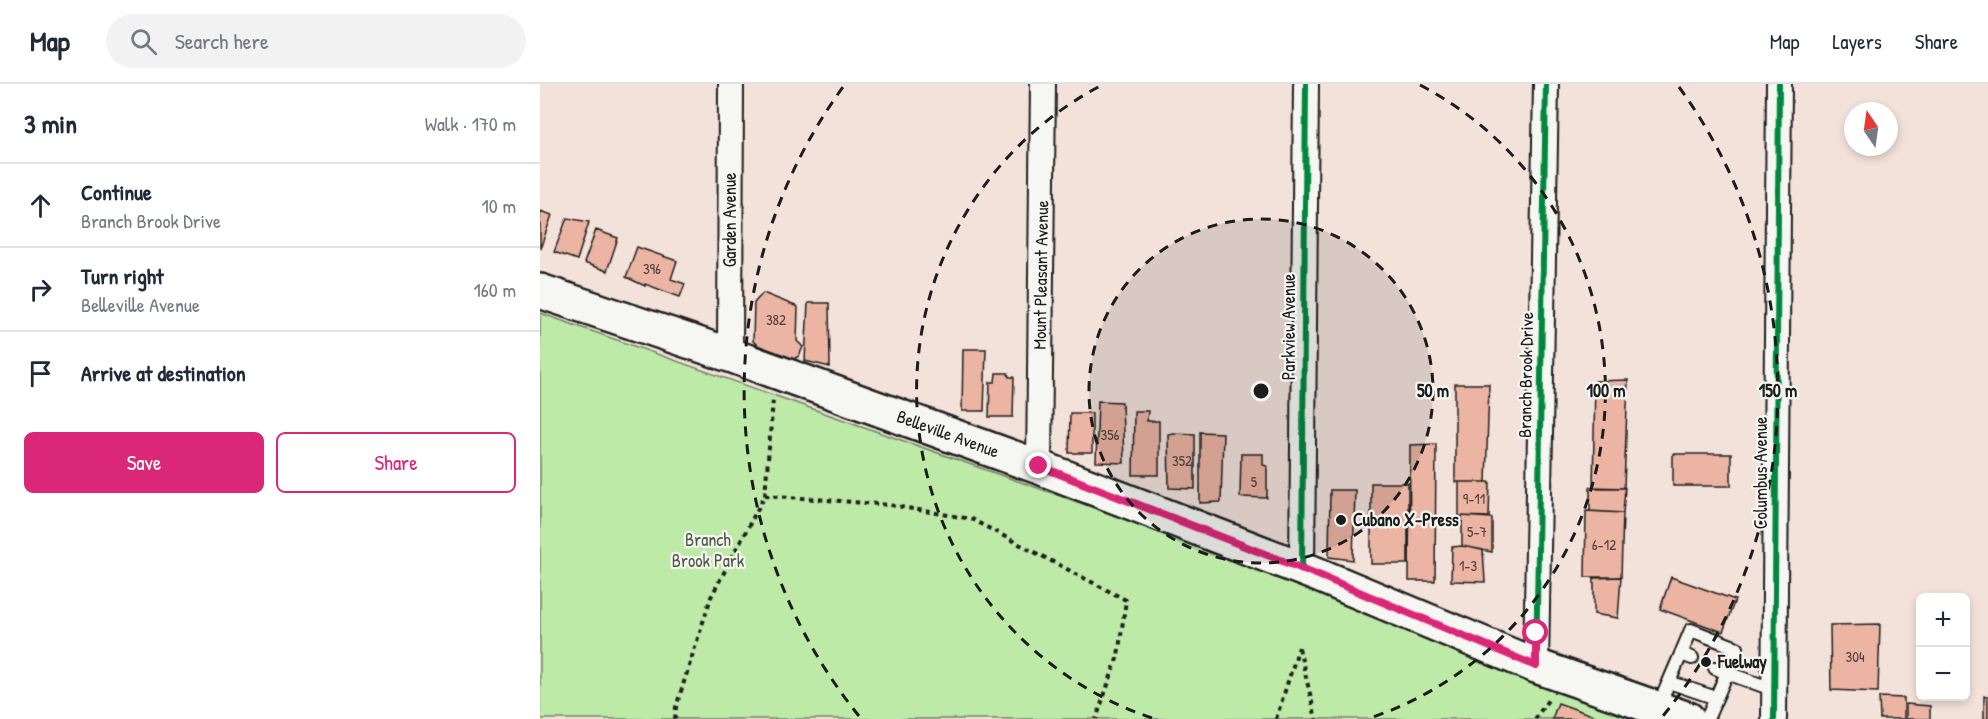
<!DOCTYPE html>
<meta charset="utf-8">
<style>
:root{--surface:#fff;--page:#f2f2f3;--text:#1f2937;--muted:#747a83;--line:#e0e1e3;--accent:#db2777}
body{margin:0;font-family:"Patrick Hand",sans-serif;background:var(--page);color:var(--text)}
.controls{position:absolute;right:18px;bottom:18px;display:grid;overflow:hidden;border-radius:9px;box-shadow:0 3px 9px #0003}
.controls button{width:54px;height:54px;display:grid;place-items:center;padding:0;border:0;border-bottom:2px solid var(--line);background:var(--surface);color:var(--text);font:30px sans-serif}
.compass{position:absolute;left:1304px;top:18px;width:54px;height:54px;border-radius:50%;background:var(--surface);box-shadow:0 3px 9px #0003;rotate:347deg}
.stop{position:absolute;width:18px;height:18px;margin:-14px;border:4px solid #db2777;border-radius:50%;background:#fff}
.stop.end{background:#db2777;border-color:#fff;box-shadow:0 2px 6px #0008}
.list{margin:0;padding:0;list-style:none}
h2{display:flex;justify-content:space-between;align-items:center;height:78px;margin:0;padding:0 24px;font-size:26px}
h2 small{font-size:20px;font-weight:400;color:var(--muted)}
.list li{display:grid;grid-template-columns:39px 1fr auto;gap:18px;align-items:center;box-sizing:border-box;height:84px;padding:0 24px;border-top:2px solid var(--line)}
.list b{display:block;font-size:22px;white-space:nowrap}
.list p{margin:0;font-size:20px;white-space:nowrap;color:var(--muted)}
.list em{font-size:20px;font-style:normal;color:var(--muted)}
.actions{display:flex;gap:12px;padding:18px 24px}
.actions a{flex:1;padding:14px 0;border:2px solid var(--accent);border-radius:9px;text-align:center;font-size:21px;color:var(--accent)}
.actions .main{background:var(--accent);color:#fff}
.icon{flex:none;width:33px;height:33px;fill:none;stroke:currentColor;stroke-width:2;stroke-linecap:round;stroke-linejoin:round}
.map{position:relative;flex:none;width:1448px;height:635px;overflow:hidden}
header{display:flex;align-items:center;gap:36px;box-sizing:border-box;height:84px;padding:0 30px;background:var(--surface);border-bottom:2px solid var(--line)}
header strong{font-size:28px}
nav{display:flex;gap:33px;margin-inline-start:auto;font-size:21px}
.search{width:420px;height:54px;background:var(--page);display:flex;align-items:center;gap:15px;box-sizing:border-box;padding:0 21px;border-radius:33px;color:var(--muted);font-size:22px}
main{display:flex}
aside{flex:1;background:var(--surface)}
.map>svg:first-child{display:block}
.green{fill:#beeaa8;stroke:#6d8362;stroke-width:1.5}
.building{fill:#ecb4a2;stroke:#1c1c1c;stroke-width:1.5}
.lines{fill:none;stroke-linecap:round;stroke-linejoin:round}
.service-casing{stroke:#1c1c1c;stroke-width:16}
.minor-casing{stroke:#1c1c1c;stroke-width:28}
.secondary-casing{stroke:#1c1c1c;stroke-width:38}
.path{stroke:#1c1c1c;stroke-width:4;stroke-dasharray:4.5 4.5;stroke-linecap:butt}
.service{stroke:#f6f6f2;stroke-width:12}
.minor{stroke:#f6f6f2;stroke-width:24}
.secondary{stroke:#f6f6f2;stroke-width:33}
.cycleway-casing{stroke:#f6f6f2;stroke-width:10}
.cycleway{stroke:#00873e;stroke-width:6}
.route{stroke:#db2777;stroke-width:8}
.ring{fill:none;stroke:#1c1c1c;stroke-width:3;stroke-dasharray:10 8}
.poi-dot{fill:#1c1c1c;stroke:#f6f6f2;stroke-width:2}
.labels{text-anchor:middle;stroke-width:4.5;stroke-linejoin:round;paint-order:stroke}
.number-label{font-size:15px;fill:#50423e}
.street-label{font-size:18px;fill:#1c1c1c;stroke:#f6f6f2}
.poi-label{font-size:18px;font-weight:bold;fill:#1c1c1c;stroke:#f6f6f2;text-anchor:start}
.park-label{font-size:18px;fill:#4d5a46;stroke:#f6f6f2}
.centre{fill:#1c1c1c;stroke:#f6f6f2;stroke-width:3}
.ring-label{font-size:18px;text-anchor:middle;font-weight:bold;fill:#1c1c1c;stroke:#f6f6f2;stroke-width:4.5;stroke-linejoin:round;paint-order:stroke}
</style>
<header>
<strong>Map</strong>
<div class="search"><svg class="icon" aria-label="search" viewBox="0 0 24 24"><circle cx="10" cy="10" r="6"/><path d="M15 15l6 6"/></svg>Search here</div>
<nav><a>Map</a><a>Layers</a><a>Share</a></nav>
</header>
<main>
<aside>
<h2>3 min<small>Walk · 170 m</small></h2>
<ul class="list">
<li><svg class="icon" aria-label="ahead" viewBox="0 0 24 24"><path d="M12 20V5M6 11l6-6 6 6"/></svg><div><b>Continue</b><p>Branch Brook Drive</p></div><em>10 m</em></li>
<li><svg class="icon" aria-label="right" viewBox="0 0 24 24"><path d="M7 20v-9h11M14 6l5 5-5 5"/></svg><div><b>Turn right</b><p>Belleville Avenue</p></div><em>160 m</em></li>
<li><svg class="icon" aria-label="arrive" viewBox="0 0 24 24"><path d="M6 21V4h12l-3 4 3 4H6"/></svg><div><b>Arrive at destination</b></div></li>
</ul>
<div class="actions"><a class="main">Save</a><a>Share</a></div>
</aside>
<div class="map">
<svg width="1448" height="635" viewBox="0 0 1448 635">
<rect width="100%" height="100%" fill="#f3e2da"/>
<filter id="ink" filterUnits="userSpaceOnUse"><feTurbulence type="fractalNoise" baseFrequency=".0167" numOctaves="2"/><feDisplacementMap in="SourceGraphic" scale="12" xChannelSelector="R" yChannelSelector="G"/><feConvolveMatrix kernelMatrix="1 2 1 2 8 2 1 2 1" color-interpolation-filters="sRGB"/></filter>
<g filter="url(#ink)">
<path class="green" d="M0 229 634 452 1095 635H0Z"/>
<path class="building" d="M0 127 12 131 0 165Z
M27 134 49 138 37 176 14 168Z
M56 146 78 154 67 187 44 179Z
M97 163 137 177 131 195 145 200 140 213 105 200V202L86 193Z
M223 209 258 223 257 257 263 263 259 272 254 275 217 261 213 257 214 219Z
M268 219H289L290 283 265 277Z
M423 265H446L444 327H422Z
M456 289H468L469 293H474L473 333H449L450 298H455Z
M1088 296 1084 404H1053L1055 297Z
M915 300H949L946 398H915Z
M558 317 582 318 584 379 556 378Z
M594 327H608L607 337H619V391H593Z
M530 329H552V369H529Z
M660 348 683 349 681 418 660 419Z
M633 349 655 350V405L629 404 628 350Z
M896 360 895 497H869L870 361Z
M701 370H723V381L727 382V414L700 413Z
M1133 370H1191V402H1133Z
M919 398H950L949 433 919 432Z
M831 399H868V480H831Z
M1050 403 1085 404 1083 429 1050 427Z
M790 406H815L813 476 789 473Z
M1046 427 1083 429 1081 493H1045Z
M922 432 952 434V468L922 462Z
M922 462 943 466 945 498 911 497 912 463Z
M1081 493 1078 534 1054 530V494Z
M1131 493 1195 516 1183 548 1120 525Z
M1340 540 1338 608 1291 606 1290 541Z
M1444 612H1448V635H1444Z
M1339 613 1364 614V635H1340Z
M1018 619 1063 635H1012Z
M1366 620 1390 622V635H1366Z"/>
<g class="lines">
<defs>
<path id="service" d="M1141 570 1151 546 1197 564 1187 589 1175 584
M1129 598 1141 570 1152 574
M1118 623 1129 598 1176 614
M1167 635 1187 589 1235 606"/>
<path id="minor" d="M190 271 191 0
M499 383 503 0
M762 485 766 0
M996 582 1006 0
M1234 635 1239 0"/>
<path id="secondary" d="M0 207 190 271 499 383 776 490 996 582 1148 635"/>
</defs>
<use href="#service" class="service-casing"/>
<use href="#minor" class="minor-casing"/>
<use href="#secondary" class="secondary-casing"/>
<path class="path" d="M225 411 350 421 431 435 586 516 578 572 556 635
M759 564 776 635
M135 635 136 623 171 513 225 411 233 316
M736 635 759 563
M995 635 1008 616"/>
<use href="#service" class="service"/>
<use href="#minor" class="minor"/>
<use href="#secondary" class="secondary"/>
<defs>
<path id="cycleway" d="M762 485 766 0
M996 582 1006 0
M1234 635 1239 0"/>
</defs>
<use href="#cycleway" class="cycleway-casing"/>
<use href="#cycleway" class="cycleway"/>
</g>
</g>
<g class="lines" filter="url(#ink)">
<path class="route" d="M499 382 776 490 996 582V549"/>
</g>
<circle cx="721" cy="307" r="172" fill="#1c1c1c" fill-opacity=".12"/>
<g class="ring">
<circle cx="721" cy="307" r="172"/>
<path d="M612 634A345 345 0 0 1 562 1M880 1A345 345 0 0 1 830 634"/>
<path d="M319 632A517 517 0 0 1 303 3M1139 3A517 517 0 0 1 1123 632"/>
</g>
<g class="poi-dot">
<circle cx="801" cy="436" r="6"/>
<circle cx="1166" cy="578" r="6"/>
</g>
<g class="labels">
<g class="number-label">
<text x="112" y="190">396</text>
<text x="236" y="241">382</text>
<text x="570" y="356">356</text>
<text x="642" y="382">352</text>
<text x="714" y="403">5</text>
<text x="934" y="420">9-11</text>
<text x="937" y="453">5-7</text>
<text x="1064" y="466">6-12</text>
<text x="928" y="487">1-3</text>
<text x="1315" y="578">304</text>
</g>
<g class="street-label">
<text transform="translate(190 136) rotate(-90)" y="6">Garden Avenue</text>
<text transform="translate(501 191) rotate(-89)" y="6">Mount Pleasant Avenue</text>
<text transform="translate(749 243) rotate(-90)" y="6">Parkview Avenue</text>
<text transform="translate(986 291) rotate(-89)" y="6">Branch Brook Drive</text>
<text transform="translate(408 350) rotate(20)" y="6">Belleville Avenue</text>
<text transform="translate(1221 389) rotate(-90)" y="6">Columbus Avenue</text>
</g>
<g class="poi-label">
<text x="813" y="442">Cubano X-Press</text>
<text x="1178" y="584">Fuelway</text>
</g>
<g class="park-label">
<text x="168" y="462">Branch<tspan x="168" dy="21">Brook Park</tspan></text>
</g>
</g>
<circle cx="721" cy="307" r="9" class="centre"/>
<g class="ring-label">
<text x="893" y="313">50 m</text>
<text x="1066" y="313">100 m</text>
<text x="1238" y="313">150 m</text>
</g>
</svg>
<div class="controls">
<button>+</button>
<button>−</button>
</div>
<svg class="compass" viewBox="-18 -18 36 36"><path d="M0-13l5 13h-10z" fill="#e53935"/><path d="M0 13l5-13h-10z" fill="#747a83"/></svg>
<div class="stop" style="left:996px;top:549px"></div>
<div class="stop end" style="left:499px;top:382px"></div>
</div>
</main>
